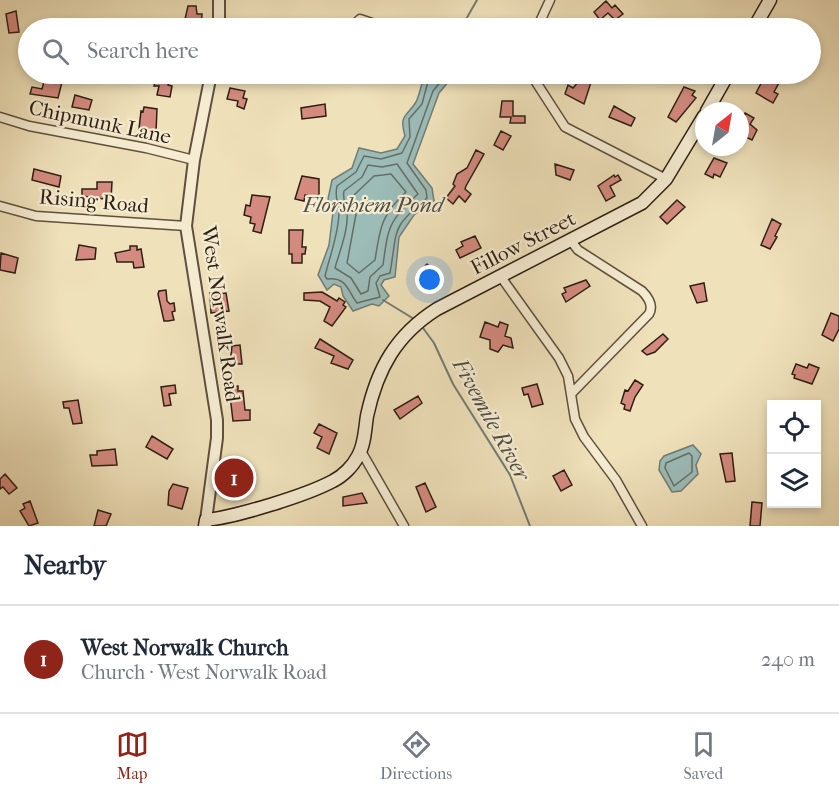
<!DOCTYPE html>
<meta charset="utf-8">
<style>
:root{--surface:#fff;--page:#f2f2f3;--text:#1f2937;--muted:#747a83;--line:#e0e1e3;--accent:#8f2418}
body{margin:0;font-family:"IM FELL French Canon",serif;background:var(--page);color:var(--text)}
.controls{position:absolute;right:18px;bottom:18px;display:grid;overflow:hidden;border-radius:0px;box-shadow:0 3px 9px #0003}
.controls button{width:54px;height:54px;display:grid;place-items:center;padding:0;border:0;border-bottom:2px solid var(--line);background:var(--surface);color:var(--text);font:30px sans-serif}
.compass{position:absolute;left:695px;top:102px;width:54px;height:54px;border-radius:50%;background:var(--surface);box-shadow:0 3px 9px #0003;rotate:31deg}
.you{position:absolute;left:430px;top:280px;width:21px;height:21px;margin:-15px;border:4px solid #fff;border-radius:50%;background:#1a73e8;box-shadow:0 0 0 9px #1a73e833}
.badge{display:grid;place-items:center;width:39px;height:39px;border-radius:50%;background:var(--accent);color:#fff;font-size:20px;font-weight:700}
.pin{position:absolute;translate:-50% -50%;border:3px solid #fff;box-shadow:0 2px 6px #0006}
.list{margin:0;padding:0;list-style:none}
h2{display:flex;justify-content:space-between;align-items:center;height:78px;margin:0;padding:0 24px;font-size:26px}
h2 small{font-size:20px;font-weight:400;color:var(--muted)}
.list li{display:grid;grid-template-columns:39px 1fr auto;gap:18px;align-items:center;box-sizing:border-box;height:108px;padding:0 24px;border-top:2px solid var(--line)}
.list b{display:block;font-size:22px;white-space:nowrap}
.list p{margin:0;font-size:20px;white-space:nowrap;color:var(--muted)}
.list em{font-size:20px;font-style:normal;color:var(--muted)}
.icon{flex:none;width:33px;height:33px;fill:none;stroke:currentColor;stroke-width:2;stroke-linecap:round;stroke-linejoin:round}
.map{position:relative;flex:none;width:839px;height:526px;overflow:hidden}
.search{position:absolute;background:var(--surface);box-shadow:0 3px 9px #0003;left:18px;right:18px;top:18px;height:66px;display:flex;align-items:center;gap:15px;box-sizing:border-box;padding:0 21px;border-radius:33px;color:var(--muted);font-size:22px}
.sheet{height:186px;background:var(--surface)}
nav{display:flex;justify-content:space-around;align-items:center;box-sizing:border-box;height:84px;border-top:2px solid var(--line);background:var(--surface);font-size:16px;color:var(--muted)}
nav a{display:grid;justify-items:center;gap:3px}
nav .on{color:var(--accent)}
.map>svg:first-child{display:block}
.water{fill:#9cbcb8;stroke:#707d76;stroke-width:1.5}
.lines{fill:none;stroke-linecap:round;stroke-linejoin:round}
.shore{stroke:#656e66;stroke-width:1.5}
.stream{stroke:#707d76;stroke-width:2}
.building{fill:#d48a7f;stroke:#2e1f13;stroke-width:1.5}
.minor-casing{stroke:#5e503d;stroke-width:11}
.tertiary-casing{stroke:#5e503d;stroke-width:14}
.secondary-casing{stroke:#2e1f13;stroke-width:15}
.minor{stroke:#f5ecd2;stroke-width:8}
.tertiary{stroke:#f5ecd2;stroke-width:10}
.secondary{stroke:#f5ecd2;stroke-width:12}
.labels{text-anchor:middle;stroke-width:4.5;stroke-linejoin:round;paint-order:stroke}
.street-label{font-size:21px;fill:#2e1f13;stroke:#f5ecd2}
.water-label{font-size:22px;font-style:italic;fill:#4f4e45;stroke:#f5ecd2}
</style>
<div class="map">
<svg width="839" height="526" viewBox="0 0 839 526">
<rect width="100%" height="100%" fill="#efe1ba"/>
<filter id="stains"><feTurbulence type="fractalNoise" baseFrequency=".00333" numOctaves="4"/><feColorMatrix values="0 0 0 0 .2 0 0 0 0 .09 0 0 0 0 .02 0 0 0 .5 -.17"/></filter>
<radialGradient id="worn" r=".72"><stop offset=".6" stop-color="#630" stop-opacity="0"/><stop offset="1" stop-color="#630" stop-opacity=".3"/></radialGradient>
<path class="water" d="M424 74H455L439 93 413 164 432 188 434 201 414 215 399 237 395 277 384 280 381 285 389 296 379 306 372 304 353 311 343 296 341 287 334 284 327 290 318 275 329 245 333 212 328 199 332 180 352 168 359 148 381 153 397 149 405 136C399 114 406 118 416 102 420 94 422 82 424 74Z
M693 445 701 454 696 465 698 474 681 491 672 492 659 470 660 461 664 456Z"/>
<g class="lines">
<path class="shore" d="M430 74 422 104 409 119 410 137 402 153 381 159 364 156 356 172 337 186C334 199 339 202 339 214 338 236 330 255 325 276L327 279C346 276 348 291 357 303L380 297 376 283 380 276 390 273C398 228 390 229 427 198L426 190 407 163 433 91 447 74
M397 164 418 194C389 220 388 227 383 265L370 277 368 291 361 294 351 278 335 268C340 250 349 229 347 210 346 203 342 199 344 191L362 177 368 165 382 167Z
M391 174 406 192C381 215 380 228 375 260L359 273 347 263 356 214 352 197 374 176Z
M689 453 692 456V472L674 486 665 468 666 463Z"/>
<path class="stream" d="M461 28 477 0
M383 300 414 319
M423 328 434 343 453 384 510 475 530 526"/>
</g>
<path class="building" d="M606 1 612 8 615 5 623 14 615 20 608 13 600 20 594 12Z
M188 6H196L197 14H202L201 28H183Z
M16 11 19 32 9 33 6 14Z
M46 74 63 78 58 98 30 94 32 87 42 89Z
M585 74 593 76 584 104 565 94 568 85 573 88Z
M766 74 780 81 774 92 778 94 773 103 756 93Z
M156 78 169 80 168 85 172 86 170 97 157 95 159 86H154Z
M684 87 695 91 692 95 696 98 676 122 668 117Z
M230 88 245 91 243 98 247 99 244 109 237 106 238 101 227 99Z
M75 95 92 100 89 110 72 107Z
M502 101H513V116H525V123H510L511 117H500Z
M325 104 326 116 302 119 301 108Z
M614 106 635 118 631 126 609 117Z
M144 107 157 109 156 132 139 129 141 111 143 112Z
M745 113 754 118 750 124 757 130 752 140 746 137 740 147V122Z
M501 131 511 136 503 150 494 145Z
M476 150 484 154 466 186 465 189 471 194 465 202 459 196 453 204 446 198 455 186 453 184 457 174 467 168Z
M714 158 727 163 720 177 714 174 713 178 705 174Z
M555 164 574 170 570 180 556 175Z
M34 169 61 176 59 187 32 180Z
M614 175 615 177 618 175 621 180 610 186 615 196 606 201 598 186Z
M302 176 319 179V194L316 197 305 195 304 201 295 199Z
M97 182H112L111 200 82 196V189H97Z
M252 195 270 197 261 233 253 231 255 224 250 223 251 217 244 215 246 205 250 206Z
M677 200 685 207 667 224 660 217Z
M772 219 781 224 775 236 777 237 770 249 761 245Z
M289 230H303L302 247H306L305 254H302V263H292V254H289Z
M475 236 481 248 460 258 456 250 463 246 461 242Z
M79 245 96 248 95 259 76 260Z
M130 246H137V250L141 249 144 267 134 268 133 262H117L115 253 130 250Z
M1 253 18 258 15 273 0 270Z
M427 264 439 276 428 289 419 280 427 273 422 269Z
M586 280 590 286 566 302 562 294 566 292 564 288Z
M704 283 707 301 697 303 690 286Z
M166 290 167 301 170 304 174 303 175 311 172 312 174 320 168 321H164L158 294 159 291Z
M219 292V294L226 293 229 311 211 313 210 293Z
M322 292 337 301 339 298 345 302 343 305 346 307 332 326 324 321 330 307 320 301 304 300V293Z
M831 313 839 316V329L833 341 822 335Z
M485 322 498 327 500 322 508 325 505 336 511 338 513 348 503 345 498 352 490 349V340L480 337Z
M663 334 668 339 655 352 647 355 642 351Z
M320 339 353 360 348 369 331 363 334 356 315 348Z
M240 345 242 364H230L232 346Z
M796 364 807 368 809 364 819 368 812 384 794 378 795 375 792 374Z
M635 380 643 385 635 397 630 411 624 409 625 405 621 403 625 390 628 391Z
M537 384 543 404 532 407 528 394 524 395 522 388Z
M175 385 176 393 169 394 171 405 164 406 161 387Z
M238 386V391H243L245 410H250V420L233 421 229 387Z
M418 396 422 403 400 419 394 410Z
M78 400 82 423 73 424 69 408H64L63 402Z
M319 424 337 433 329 454 317 448 322 437 314 433Z
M152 436 173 449 167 459 146 447Z
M115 449 117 465 92 466 90 455H97V451Z
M732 453 735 481 726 482 720 454Z
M232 470 248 472 247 480H242L241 487H232Z
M564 470 572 485 561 491 553 476Z
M5 474 17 488 9 494 3 487 0 489V479Z
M425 483 436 507 426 512 416 487Z
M173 484 188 488 182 509 168 505 169 491Z
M362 493 367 503 343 506V497Z
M30 501 38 523 29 526 20 511 25 508 23 504Z
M752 502 762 503 760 526H750Z
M98 510 111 514 106 526H94Z"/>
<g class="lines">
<defs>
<path id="minor" d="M219 24 250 28
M350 28 360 19 372 23 375 28
M537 28 550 0
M534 74V79L565 127 666 179
M0 117 29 126 146 148 194 160
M0 206 36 216 186 226
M571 241 578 250 642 291C648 297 654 305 649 314L571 394
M501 277 559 358 568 376 575 419 584 437 616 480 642 526
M361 451 404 526"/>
<path id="tertiary" d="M219 28V0
M206 520 217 438V420L186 226 194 160 211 74"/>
<path id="secondary" d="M754 28 770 0
M707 111 728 74
M205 526 206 520C236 517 307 495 333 481 343 476 353 466 358 456 365 444 365 428 367 416 377 369 396 335 437 309L642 203 666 179 704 116"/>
</defs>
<use href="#minor" class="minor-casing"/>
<use href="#tertiary" class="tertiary-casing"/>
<use href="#secondary" class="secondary-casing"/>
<use href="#minor" class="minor"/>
<use href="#tertiary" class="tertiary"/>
<use href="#secondary" class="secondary"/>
</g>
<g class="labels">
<g class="street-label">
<text transform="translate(100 122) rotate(12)" y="7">Chipmunk Lane</text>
<text transform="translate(94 201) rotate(5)" y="7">Rising Road</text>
<text transform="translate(523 243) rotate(-27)" y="7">Fillow Street</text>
<text transform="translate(221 314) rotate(82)" y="7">West Norwalk Road</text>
</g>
<g class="water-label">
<text x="373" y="212">Florshiem Pond</text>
<text transform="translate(492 419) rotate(61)" y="8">Fivemile River</text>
</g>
</g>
<rect width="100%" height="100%" filter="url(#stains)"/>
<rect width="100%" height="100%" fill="url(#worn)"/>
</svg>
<div class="controls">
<button><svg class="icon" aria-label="locate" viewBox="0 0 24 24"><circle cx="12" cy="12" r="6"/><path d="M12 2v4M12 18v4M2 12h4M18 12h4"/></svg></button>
<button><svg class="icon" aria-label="layers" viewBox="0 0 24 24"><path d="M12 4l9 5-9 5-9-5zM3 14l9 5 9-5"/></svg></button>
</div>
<svg class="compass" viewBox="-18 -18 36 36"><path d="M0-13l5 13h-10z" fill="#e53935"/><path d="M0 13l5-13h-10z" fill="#747a83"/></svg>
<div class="you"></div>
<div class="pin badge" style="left:234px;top:478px">1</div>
<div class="search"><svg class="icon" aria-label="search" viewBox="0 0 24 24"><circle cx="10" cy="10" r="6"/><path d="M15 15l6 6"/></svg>Search here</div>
</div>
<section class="sheet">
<h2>Nearby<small></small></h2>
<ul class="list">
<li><span class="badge">1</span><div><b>West Norwalk Church</b><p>Church · West Norwalk Road</p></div><em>240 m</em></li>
</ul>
</section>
<nav>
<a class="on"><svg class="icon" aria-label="map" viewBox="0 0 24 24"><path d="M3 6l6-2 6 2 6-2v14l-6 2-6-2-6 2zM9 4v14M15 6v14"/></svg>Map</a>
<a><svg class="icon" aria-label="directions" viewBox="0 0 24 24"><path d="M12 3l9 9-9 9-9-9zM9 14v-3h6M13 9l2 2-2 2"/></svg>Directions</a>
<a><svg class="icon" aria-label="saved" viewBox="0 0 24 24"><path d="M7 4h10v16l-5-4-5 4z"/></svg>Saved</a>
</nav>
